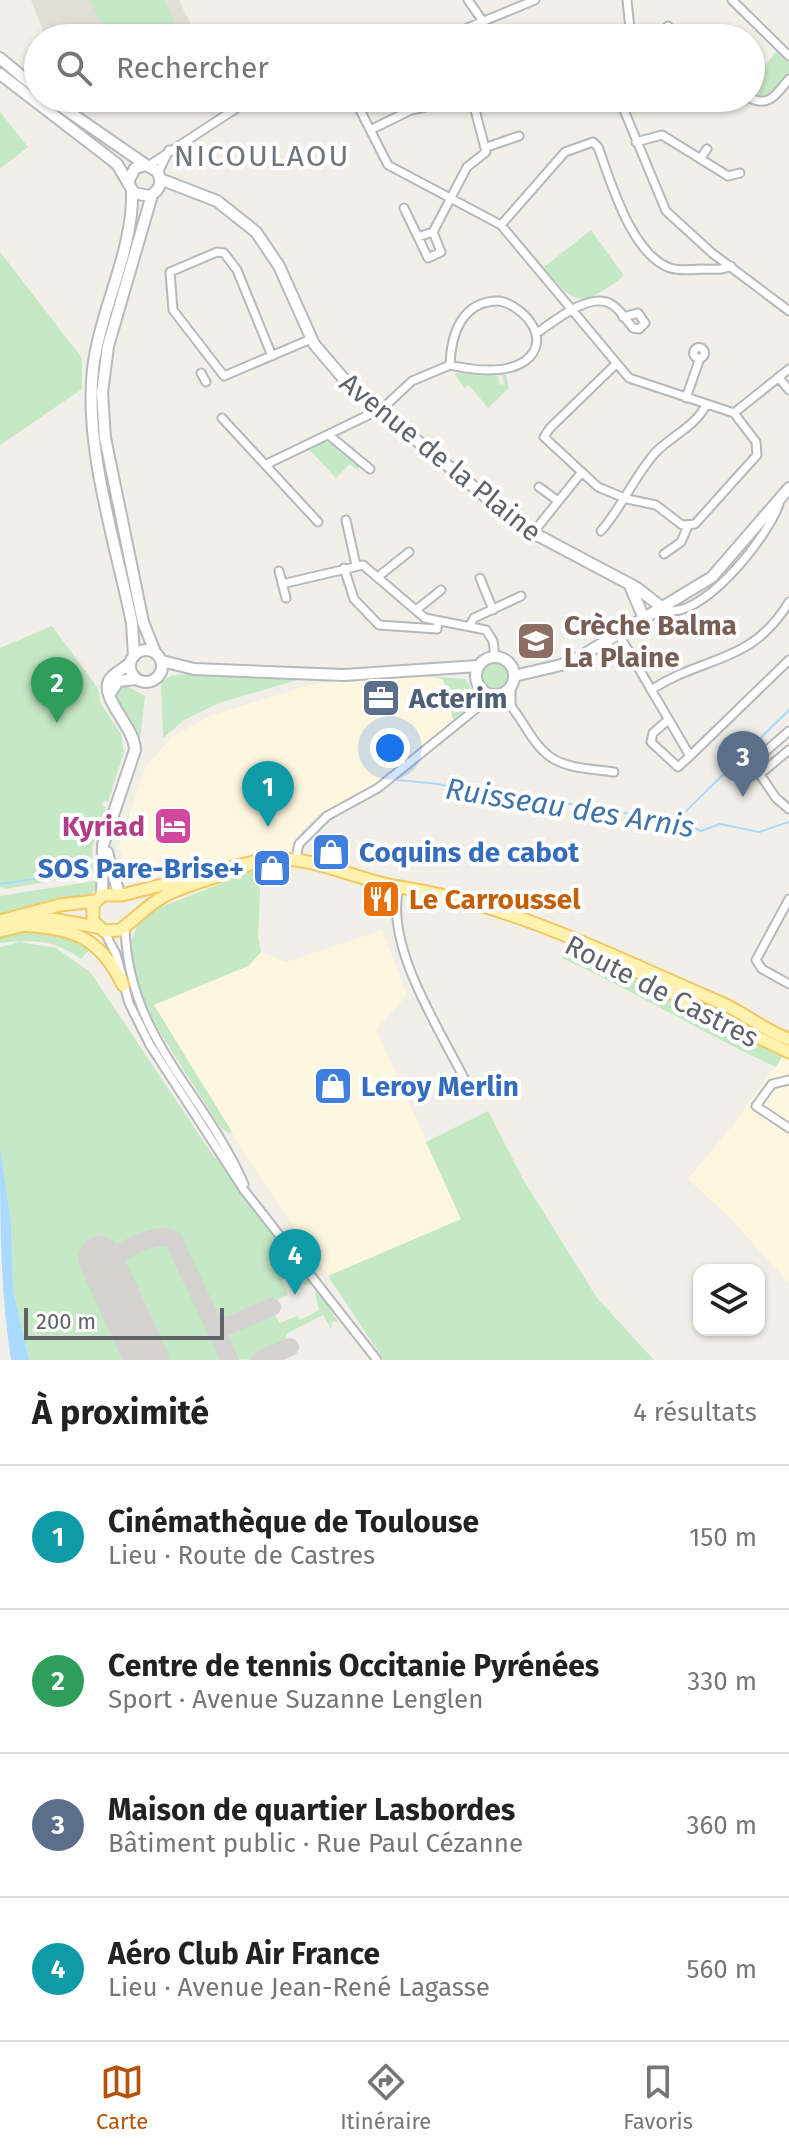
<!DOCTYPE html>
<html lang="fr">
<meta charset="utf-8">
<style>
:root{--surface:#fff;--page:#f6f6f6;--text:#222;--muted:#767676;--line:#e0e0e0;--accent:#b45309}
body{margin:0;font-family:"Fira Sans",sans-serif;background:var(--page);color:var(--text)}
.controls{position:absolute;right:24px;bottom:24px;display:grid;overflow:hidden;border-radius:16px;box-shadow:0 2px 6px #0004}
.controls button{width:72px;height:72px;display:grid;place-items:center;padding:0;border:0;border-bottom:2px solid var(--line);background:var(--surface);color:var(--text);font:40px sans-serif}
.scale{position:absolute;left:24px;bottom:20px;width:200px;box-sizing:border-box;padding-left:8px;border:4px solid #5f6368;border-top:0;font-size:22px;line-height:28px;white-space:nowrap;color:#5f6368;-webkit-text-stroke:6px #fff;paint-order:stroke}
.you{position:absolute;left:390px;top:748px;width:28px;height:28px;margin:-20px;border:6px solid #fff;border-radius:50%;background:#1a73e8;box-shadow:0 0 0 12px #1a73e833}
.badge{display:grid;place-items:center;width:52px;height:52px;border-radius:50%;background:var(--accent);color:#fff;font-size:26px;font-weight:700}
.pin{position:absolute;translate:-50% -66px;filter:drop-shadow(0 2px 4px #0008)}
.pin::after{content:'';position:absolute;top:42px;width:28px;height:24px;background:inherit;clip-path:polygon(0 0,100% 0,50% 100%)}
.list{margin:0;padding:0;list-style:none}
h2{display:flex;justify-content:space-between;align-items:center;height:104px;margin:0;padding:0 32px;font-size:34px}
h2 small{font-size:26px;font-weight:400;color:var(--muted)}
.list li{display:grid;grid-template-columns:52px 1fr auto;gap:24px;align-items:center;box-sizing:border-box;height:144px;padding:0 32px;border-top:2px solid var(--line)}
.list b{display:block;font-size:30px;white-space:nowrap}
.list p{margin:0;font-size:26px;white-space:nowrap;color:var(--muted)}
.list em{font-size:26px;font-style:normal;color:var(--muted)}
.icon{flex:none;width:44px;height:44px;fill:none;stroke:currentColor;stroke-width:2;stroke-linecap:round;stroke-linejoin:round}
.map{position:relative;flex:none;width:789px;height:1360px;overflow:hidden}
.search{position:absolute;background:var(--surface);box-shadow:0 2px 6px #0004;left:24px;right:24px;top:24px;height:88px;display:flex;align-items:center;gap:20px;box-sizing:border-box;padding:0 28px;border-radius:44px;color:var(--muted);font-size:30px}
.sheet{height:680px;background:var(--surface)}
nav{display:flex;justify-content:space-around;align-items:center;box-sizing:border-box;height:112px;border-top:2px solid var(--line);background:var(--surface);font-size:22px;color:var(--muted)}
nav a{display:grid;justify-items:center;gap:4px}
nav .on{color:var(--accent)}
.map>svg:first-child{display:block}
.commercial{fill:#fef7e0}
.education{fill:#e1ded6}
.green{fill:#c5e8c5}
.water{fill:#aadaff}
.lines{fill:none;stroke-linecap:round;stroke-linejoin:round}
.stream{stroke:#aadaff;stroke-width:2}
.taxiway{stroke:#d4d3d0;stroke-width:18}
.runway{stroke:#d4d3d0;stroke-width:44}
.street-casing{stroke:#b5b8bc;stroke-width:11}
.secondary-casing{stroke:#b6babf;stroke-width:14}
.primary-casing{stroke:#f2c960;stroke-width:15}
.street{stroke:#fff;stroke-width:7}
.secondary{stroke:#fff;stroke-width:10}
.primary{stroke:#fff2af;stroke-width:11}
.labels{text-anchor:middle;stroke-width:8;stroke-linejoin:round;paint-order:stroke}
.street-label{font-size:28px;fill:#5f6368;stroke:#fff}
.education-label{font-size:28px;font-weight:bold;fill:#785e54;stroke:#fff;text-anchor:start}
.service-label{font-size:28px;font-weight:bold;fill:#4e5e75;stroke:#fff;text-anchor:start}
.hotel-label{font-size:28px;font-weight:bold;fill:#b23c85;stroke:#fff;text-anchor:end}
.shop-label{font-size:28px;font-weight:bold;fill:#366cbe;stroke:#fff;text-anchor:start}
.food-label{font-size:28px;font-weight:bold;fill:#c56008;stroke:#fff;text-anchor:start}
.neighbourhood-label{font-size:30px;letter-spacing:2px;fill:#70757a;stroke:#fff}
.water-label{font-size:30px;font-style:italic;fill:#4174aa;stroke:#fff}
</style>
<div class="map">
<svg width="789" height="1360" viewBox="0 0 789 1360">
<rect width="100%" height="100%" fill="#f1efe8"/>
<path class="commercial" d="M414 676 443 679 454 722 390 778 317 815 298 836 294 853H261V868L215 888 189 894 180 867 138 871 123 862 119 845 146 766 173 736 212 715 314 684Z
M382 930 407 995 376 1030 462 1219 328 1276 254 1168 153 1005 248 966 261 952 286 962Z
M782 1057 789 1060V1283L730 1218 688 1179 732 1126Z"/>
<path class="education" d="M31 0H179L197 38H46Z"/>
<path class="green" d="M89 0H164L183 38H109Z
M777 51 789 63V72L767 97 751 93V82Z
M0 112 28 147 0 169Z
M591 230 624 276C582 307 576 308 544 267Z
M0 252 82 358V389L0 445Z
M454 373 498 376 500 385 504 384 502 375 506 374 509 388 488 408 469 385 464 388Z
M323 442 335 444 359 463V471L350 464 336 478 307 447Z
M52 626 97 687 101 704 121 734 124 752 108 802 104 800 102 805 106 807 92 848 93 874 5 889 0 887V648Z
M480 676a15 15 0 1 1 30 0a15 15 0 1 1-30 0Z
M197 674 304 678 219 703 184 720 163 738 161 682 173 675Z
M426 676 465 679 473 691 472 704 453 720 443 679Z
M121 683 145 696 139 751C139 726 115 713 115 690Z
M261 868 258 937 261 952 248 966 154 1005 232 1132 229 1133 220 1127 145 1009 135 982 131 942 139 921 158 908Z
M95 881 97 888 88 896 49 900 0 914V896Z
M52 931 92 947 81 959C54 939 31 939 0 943V937L12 933Z
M20 942 56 948 90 972 206 1145 311 1283 306 1286 300 1281 301 1289 294 1275 282 1280 288 1295 223 1324 216 1319 178 1238C158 1221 109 1253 87 1263L131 1360H29L13 1289 11 1223 0 1145V947Z
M565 947 646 982 722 1029 782 1057 776 1067C703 1034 635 991 562 958Z
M488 1111 524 1181 597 1298 654 1360H384L328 1276 461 1219 426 1142Z
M162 1240 175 1251 225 1360H163L123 1270 127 1257Z
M318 1291 339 1323 333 1321 331 1329 323 1315 286 1334 285 1345 251 1360 235 1359 225 1338 228 1330 272 1311 280 1323 297 1316 300 1320 319 1310 315 1293Z"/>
<path class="water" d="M0 1145 11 1223 13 1289 29 1360H11C0 1289 0 1218 0 1145Z"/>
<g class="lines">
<path class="stream" d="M397 780 439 784 490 798 583 805 688 825 701 831 720 824 759 832 789 822
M679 823 680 817 789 710
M0 884 93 870"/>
<path class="taxiway" d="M108 1277 109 1264C118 1250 157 1231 173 1239L230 1360
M213 1322 227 1326 272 1307
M260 1360 290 1347"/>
<path class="runway" d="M100 1258 147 1360"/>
<defs>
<path id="street" d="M468 0 482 20
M627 0 631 38
M732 0 789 56
M443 38 535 0
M660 38 668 26
M354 98 388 165 501 225 629 378 734 413 789 369
M619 98 666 211 712 253 789 311
M750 98C770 108 777 93 789 79
M370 130 411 110 462 99 474 106 486 152 467 167 433 232
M636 142 662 135 728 176 740 173
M487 147 519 136
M700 159 707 149
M148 166 252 98
M158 173 169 150
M404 208 418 237
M501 225 565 152 593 142 598 147C611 182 631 254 670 268 680 271 691 270 701 269 712 269 722 271 731 266
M433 232 441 252 428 258 418 237Z
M500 301C525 307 553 340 525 361 505 375 472 370 450 365 451 334 462 300 500 301Z
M537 333C553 322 590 291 611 304 620 309 627 321 633 328L639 329 645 323 638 313 623 317
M693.5 353a5.5 5.5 0 1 1 11 0a5.5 5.5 0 1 1-11 0Z
M272 356 237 270 224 253 217 252 170 272 173 310 224 376 311 339
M616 364 550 428 544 437 598 487 627 499 656 505 682 525 695 524 757 455 756 442 734 413
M201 373 206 382
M779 378 789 390
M686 398 700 358
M222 418 318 522
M330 436 370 469
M267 464 383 408 412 381 450 365
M539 487 558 501
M346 520 356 565
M601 531C622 507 634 477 655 453 671 436 695 427 706 405
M532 534 581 473
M664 554 681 542 688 526
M344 568 354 599 379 625 437 629 438 621
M279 571 286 598
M379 576 409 552
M480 578 493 610
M282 584 363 565 425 618 486 630 493 641 495 657
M661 608C698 628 772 532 780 501
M416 610 441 590
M470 625 474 618 521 596
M617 633 625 645 690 756 678 767 651 742 653 733 668 720
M651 690C704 655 751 665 789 602
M499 694C521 711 529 743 552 758 569 769 595 769 614 772
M511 704V685
M472 711 479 687
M789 731 758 758 755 767 776 798 789 809
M690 756 789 660
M759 775 789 750
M296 858 299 844 327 816 378 788 493 695
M399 887C384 947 441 1031 467 1084
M789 899 756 960 762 969 789 984
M125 927C128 1038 202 1089 244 1184
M104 931 116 954 129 1003 150 1045 244 1190 377 1360
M789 1080 772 1084 756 1106 789 1128"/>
<path id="secondary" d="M0 58 38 90
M0 74 117 164 134 193 149 196C160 191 163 182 157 171L146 165 135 168 129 180
M49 98 146 165
M160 179 217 201 256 232 279 266 314 344 349 385 524 528 637 588 660 606
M132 190C134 251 100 309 93 369 84 447 116 545 132 623L134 656
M152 195 108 346 102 393 105 438 143 622 155 652
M631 588 643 616
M130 666a16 16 0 1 1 32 0a16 16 0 1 1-32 0Z
M476 676a19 19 0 1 1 38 0a19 19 0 1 1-38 0Z
M162 661 194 669 344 675 478 666
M514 676 561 665 580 657 712 577 789 488
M111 692 118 681 136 679
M107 852 119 894
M102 895 103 845 135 750C135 727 98 697 110 679 115 672 124 669 130 663"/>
<path id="primary" d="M257 861C227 876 195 881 166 895 147 905 136 919 120 930L104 931 93 921V905L102 895H122L257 861C308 851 350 879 399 887 513 904 614 957 719 1002 744 1012 764 1031 789 1039
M0 921 60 905 96 901
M19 925C71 928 99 935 123 985
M0 931 51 919 97 927
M638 972 700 1010 789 1052"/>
</defs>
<use href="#street" class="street-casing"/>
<use href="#secondary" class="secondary-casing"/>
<use href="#primary" class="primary-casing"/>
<use href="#street" class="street"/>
<use href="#secondary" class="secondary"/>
<use href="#primary" class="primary"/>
</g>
<defs>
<symbol id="school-square" viewBox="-11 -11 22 22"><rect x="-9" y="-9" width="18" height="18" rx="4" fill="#8d6e63" stroke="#fff"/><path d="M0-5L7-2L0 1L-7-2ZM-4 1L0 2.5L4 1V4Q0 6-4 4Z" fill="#fff"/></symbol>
<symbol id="office-square" viewBox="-11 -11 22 22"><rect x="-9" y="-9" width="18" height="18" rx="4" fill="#5c6f8a" stroke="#fff"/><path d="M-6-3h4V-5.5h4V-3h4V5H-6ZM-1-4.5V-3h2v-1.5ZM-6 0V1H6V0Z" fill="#fff"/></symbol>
<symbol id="hotel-square" viewBox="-11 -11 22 22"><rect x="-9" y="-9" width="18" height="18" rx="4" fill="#d1479c" stroke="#fff"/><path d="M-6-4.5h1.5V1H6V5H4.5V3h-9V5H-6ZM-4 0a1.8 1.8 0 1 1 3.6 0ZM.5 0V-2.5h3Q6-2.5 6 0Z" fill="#fff"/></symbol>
<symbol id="shop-square" viewBox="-11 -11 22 22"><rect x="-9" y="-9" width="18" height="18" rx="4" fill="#3f7fe0" stroke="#fff"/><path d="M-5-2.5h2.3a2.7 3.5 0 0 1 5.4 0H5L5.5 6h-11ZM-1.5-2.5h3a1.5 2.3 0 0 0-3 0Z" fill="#fff"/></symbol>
<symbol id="restaurant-square" viewBox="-11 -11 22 22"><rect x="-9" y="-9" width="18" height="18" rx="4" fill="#e8710a" stroke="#fff"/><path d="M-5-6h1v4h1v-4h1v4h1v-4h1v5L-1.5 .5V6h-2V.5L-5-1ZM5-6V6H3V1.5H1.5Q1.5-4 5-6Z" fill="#fff"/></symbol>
</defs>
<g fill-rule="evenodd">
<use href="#school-square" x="514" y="619" width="44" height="44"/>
<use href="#office-square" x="359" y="676" width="44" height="44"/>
<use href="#hotel-square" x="151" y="804" width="44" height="44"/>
<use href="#shop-square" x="309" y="830" width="44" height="44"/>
<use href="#shop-square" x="250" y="846" width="44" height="44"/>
<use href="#restaurant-square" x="359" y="877" width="44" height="44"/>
<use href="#shop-square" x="311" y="1064" width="44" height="44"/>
</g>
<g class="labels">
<g class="street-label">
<text transform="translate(441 457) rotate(39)" y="10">Avenue de la Plaine</text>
<text transform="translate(662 991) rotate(27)" y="10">Route de Castres</text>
</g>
<g class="education-label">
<text x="564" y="635">Crèche Balma<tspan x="564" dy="32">La Plaine</tspan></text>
</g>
<g class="service-label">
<text x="409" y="708">Acterim</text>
</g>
<g class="hotel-label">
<text x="145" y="836">Kyriad</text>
</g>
<g class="shop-label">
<text x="359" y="862">Coquins de cabot</text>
<text x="244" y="878" text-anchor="end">SOS Pare-Brise+</text>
<text x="361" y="1096">Leroy Merlin</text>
</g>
<g class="food-label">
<text x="409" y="909">Le Carroussel</text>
</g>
<g class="neighbourhood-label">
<text x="262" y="166">NICOULAOU</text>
</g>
<g class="water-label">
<text transform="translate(570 808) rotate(9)" y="10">Ruisseau des Arnis</text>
</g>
</g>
</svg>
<div class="controls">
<button><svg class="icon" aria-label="layers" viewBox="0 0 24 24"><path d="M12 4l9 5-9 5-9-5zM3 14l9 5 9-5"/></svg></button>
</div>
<div class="scale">200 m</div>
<div class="you"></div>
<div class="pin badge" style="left:268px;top:827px;background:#0f9aa8">1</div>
<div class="pin badge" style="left:57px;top:723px;background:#2e9e5b">2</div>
<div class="pin badge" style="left:743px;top:797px;background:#5c6f8a">3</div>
<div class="pin badge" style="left:295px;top:1295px;background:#0f9aa8">4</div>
<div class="search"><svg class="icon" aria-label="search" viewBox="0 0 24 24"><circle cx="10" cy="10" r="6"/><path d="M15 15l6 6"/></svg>Rechercher</div>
</div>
<section class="sheet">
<h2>À proximité<small>4 résultats</small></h2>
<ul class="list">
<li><span class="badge" style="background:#0f9aa8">1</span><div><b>Cinémathèque de Toulouse</b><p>Lieu · Route de Castres</p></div><em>150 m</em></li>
<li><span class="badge" style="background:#2e9e5b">2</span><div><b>Centre de tennis Occitanie Pyrénées</b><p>Sport · Avenue Suzanne Lenglen</p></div><em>330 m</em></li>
<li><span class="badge" style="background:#5c6f8a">3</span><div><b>Maison de quartier Lasbordes</b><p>Bâtiment public · Rue Paul Cézanne</p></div><em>360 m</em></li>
<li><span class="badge" style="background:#0f9aa8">4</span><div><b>Aéro Club Air France</b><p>Lieu · Avenue Jean-René Lagasse</p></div><em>560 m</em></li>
</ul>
</section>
<nav>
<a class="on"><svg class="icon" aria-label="map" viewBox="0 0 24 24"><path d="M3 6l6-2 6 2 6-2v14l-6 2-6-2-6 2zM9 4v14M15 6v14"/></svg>Carte</a>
<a><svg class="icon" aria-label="directions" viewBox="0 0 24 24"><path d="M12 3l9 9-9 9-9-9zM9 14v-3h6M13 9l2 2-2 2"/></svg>Itinéraire</a>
<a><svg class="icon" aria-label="saved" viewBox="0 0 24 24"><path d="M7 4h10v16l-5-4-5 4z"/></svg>Favoris</a>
</nav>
